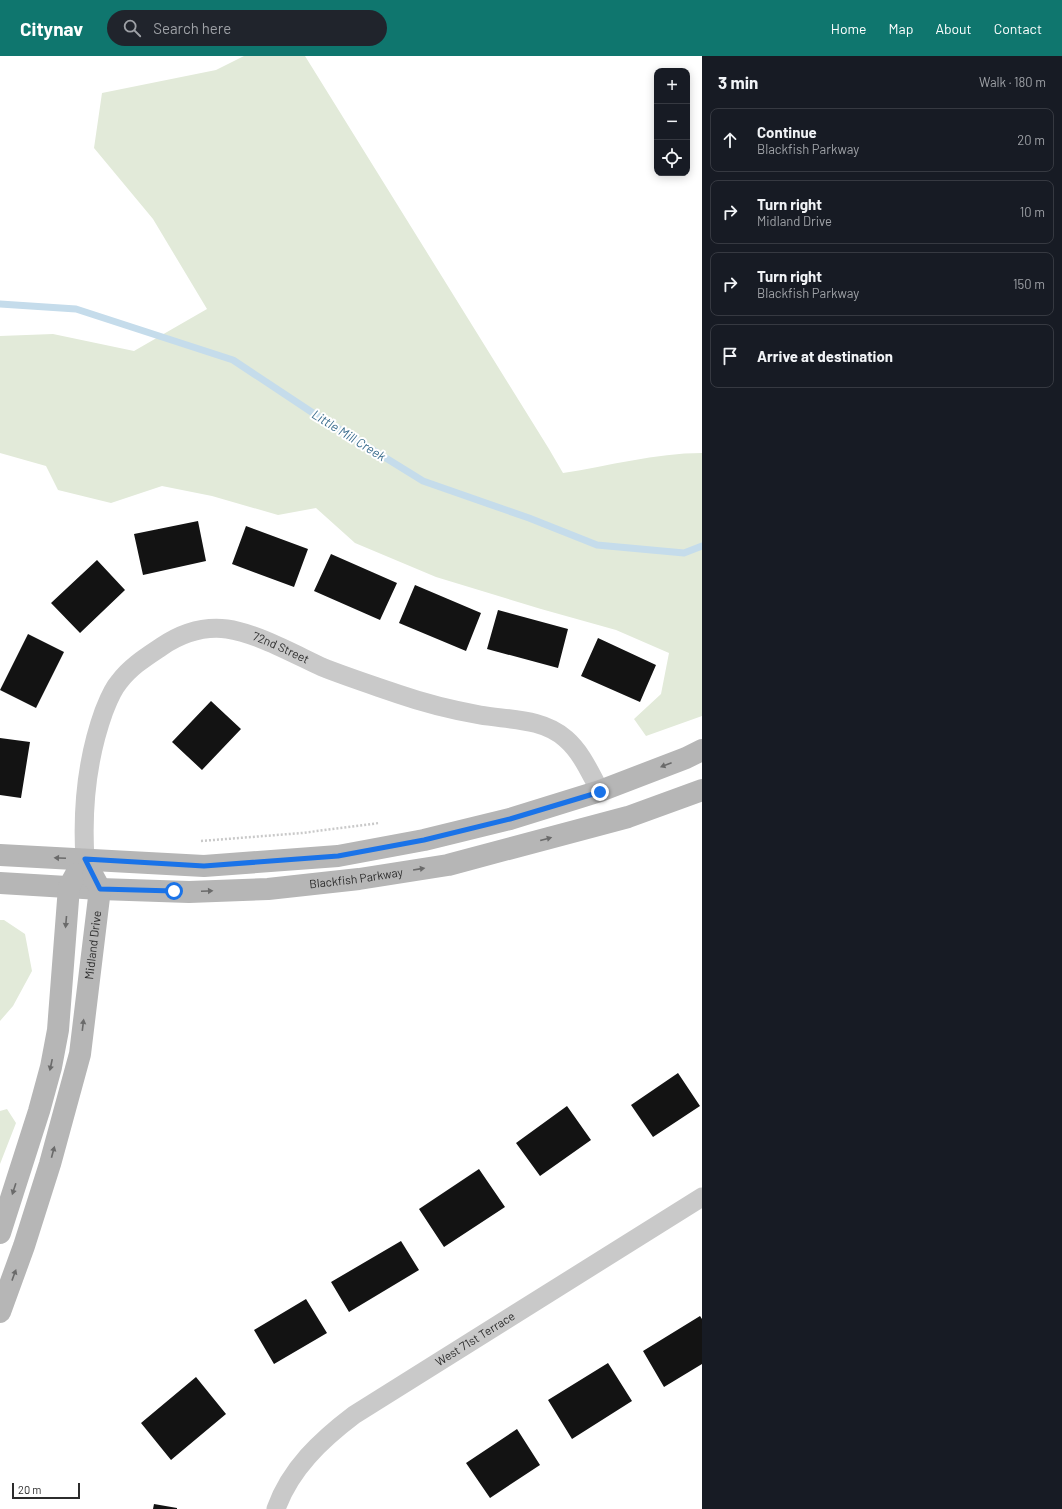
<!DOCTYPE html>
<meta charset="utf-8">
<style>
:root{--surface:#171b24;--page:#20242c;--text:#f1f3f6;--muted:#9ea1a6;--line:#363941;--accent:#0f766e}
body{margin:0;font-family:Barlow,sans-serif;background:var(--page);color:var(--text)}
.controls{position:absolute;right:12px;top:12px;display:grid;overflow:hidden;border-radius:8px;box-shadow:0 2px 10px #0003}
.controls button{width:36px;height:36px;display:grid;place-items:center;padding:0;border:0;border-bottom:1px solid var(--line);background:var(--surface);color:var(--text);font:20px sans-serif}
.scale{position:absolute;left:12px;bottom:10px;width:68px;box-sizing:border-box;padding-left:4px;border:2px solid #2c2c2c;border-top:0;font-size:11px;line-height:14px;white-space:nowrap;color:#2c2c2c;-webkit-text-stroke:3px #fff;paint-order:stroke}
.stop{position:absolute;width:12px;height:12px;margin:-9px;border:3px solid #1a73e8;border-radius:50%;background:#fff}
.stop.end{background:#1a73e8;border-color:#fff;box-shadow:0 1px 4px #0008}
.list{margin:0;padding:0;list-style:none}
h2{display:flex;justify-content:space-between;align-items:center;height:52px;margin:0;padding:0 16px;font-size:17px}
h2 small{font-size:13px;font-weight:400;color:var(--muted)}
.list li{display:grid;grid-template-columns:26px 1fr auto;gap:12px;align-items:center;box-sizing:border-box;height:64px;margin:0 8px 8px;padding:0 8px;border:1px solid var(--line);border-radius:8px}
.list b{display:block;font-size:15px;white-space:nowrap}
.list p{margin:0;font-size:13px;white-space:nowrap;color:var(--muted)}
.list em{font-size:13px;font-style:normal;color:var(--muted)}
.icon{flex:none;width:22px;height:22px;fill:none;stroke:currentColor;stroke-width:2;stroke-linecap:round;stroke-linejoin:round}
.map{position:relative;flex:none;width:702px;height:1453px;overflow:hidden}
header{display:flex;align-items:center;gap:24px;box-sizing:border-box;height:56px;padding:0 20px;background:var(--accent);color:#fff}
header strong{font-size:19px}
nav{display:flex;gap:22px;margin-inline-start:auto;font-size:14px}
.search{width:280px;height:36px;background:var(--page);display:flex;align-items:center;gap:10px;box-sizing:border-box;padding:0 14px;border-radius:22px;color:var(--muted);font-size:15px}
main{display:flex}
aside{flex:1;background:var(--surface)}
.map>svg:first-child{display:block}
.green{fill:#e2ead9}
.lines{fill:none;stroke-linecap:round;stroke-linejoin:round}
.stream{stroke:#c5dceb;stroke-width:7}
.building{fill:#131313}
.path{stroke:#c9c9c9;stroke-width:2.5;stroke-dasharray:2 2;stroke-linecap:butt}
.street{stroke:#c9c9c9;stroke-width:19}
.secondary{stroke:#b6b6b6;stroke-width:22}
.oneway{fill:#6a6a6a}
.route{stroke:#1a73e8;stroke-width:5}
.labels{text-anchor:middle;stroke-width:4;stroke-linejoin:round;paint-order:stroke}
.street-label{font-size:12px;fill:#2c2c2c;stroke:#fff}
.water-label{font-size:13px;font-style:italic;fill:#3b6d8e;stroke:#fff}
</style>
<header>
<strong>Citynav</strong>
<div class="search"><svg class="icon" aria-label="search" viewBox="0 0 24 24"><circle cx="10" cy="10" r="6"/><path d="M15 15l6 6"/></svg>Search here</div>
<nav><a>Home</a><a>Map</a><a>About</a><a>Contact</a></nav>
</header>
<main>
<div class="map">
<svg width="702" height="1453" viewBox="0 0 702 1453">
<rect width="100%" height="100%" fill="#fff"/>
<path class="green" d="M244 0H305L549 393 563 417C609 410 655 397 702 397V660L646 680 634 663 661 638 669 597 616 574 541 553 436 521 355 487 316 452 278 459 212 440 162 430 111 447 58 434 46 410 0 397V399V280L53 278 134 295 207 253 153 163 94 92 102 37 216 14Z
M0 864H4L25 878 32 915 13 950 0 965Z
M7 1053 16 1067 0 1108V1055Z"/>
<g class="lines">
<path class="stream" d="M0 248 76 253 233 304 313 357 423 425 529 462 597 489 684 497 702 490"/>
</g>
<path class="building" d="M198 465 206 505 143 519 134 478Z
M246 470 308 493 294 531 232 508Z
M331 498 397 527 380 564 314 535Z
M97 504 125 534 80 577 51 547Z
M415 529 481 557 466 595 399 567Z
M498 554 568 573 558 612 487 593Z
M28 578 64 596 36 652 0 634Z
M598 582 656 609 640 646 581 620Z
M211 645 241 673 202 714 172 686Z
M0 682 30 686 21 742 0 739Z
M678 1017 700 1050 653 1081 631 1049Z
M567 1050 591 1084 540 1120 516 1087Z
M479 1113 505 1151 444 1191 419 1153Z
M401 1185 419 1214 349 1256 331 1226Z
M306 1243 327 1277 274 1308 254 1274Z
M700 1260 702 1263V1308L664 1331 643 1295Z
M608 1307 632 1345 572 1383 548 1344Z
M196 1321 226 1358 171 1404 141 1367Z
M517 1373 540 1409 490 1442 466 1407Z
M154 1448 177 1452V1453H153Z"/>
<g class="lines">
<path class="path" d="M201 785 302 777 379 767"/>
<g class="street">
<path id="s1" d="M85 803C82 754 87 702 104 655 108 645 112 634 119 626 130 611 146 601 161 591 180 578 203 570 227 573 256 577 294 598 322 611 347 621 372 629 398 638 424 647 452 654 480 659 508 664 543 662 566 683 582 697 590 717 600 735"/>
<path id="s2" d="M276 1453C290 1413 321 1384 354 1359L702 1141"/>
</g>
<g class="secondary">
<path d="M0 799 204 810 338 800 424 784 510 763 600 735 686 702 702 694"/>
<path id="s3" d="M0 827 100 833 189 836 268 833 359 823 448 809 628 761 702 734"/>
<path d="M0 1177 39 1055 51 1011 58 974 69 831 76 818"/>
<path id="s4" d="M0 1256 24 1190 50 1108 80 998 100 833 93 820"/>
</g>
</g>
<defs><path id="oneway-solid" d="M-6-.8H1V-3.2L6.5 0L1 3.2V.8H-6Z"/></defs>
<g class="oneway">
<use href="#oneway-solid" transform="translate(666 709) rotate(159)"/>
<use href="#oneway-solid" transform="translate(546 783) rotate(-15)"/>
<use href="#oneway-solid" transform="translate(60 802) rotate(-177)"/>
<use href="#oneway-solid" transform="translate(419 813) rotate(-9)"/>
<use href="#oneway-solid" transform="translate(207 835) rotate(-2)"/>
<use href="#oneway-solid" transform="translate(66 866) rotate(95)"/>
<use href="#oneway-solid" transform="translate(83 969) rotate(-83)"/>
<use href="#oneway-solid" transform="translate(51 1009) rotate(102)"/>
<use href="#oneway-solid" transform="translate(53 1096) rotate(-75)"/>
<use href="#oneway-solid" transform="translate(14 1133) rotate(108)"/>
<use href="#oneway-solid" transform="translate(14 1219) rotate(-70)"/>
</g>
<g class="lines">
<path class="route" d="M174 835 100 833 85 803 204 810 338 800 424 784 510 763 600 736"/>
</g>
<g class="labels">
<g class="street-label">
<text dy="4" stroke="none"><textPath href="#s1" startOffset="365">72nd Street</textPath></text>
<text dy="4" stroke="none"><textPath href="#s3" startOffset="357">Blackfish Parkway</textPath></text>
<text dy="4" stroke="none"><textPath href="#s4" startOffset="380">Midland Drive</textPath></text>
<text dy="4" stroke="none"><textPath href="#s2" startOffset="267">West 71st Terrace</textPath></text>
</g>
<g class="water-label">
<text transform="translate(349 379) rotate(32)" y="5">Little Mill Creek</text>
</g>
</g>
</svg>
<div class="controls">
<button>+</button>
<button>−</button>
<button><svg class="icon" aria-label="locate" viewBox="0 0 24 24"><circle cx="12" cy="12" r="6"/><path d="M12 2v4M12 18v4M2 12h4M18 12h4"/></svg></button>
</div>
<div class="scale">20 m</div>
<div class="stop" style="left:174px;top:835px"></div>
<div class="stop end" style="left:600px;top:736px"></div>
</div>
<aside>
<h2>3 min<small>Walk · 180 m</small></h2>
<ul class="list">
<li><svg class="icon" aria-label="ahead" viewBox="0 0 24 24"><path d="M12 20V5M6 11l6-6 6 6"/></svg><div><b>Continue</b><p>Blackfish Parkway</p></div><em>20 m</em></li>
<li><svg class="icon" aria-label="right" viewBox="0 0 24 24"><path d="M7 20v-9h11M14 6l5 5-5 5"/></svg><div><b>Turn right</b><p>Midland Drive</p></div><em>10 m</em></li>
<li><svg class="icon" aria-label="right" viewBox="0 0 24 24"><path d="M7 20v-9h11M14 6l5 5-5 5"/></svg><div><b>Turn right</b><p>Blackfish Parkway</p></div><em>150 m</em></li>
<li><svg class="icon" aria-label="arrive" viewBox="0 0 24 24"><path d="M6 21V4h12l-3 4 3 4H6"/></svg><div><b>Arrive at destination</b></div></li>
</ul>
</aside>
</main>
